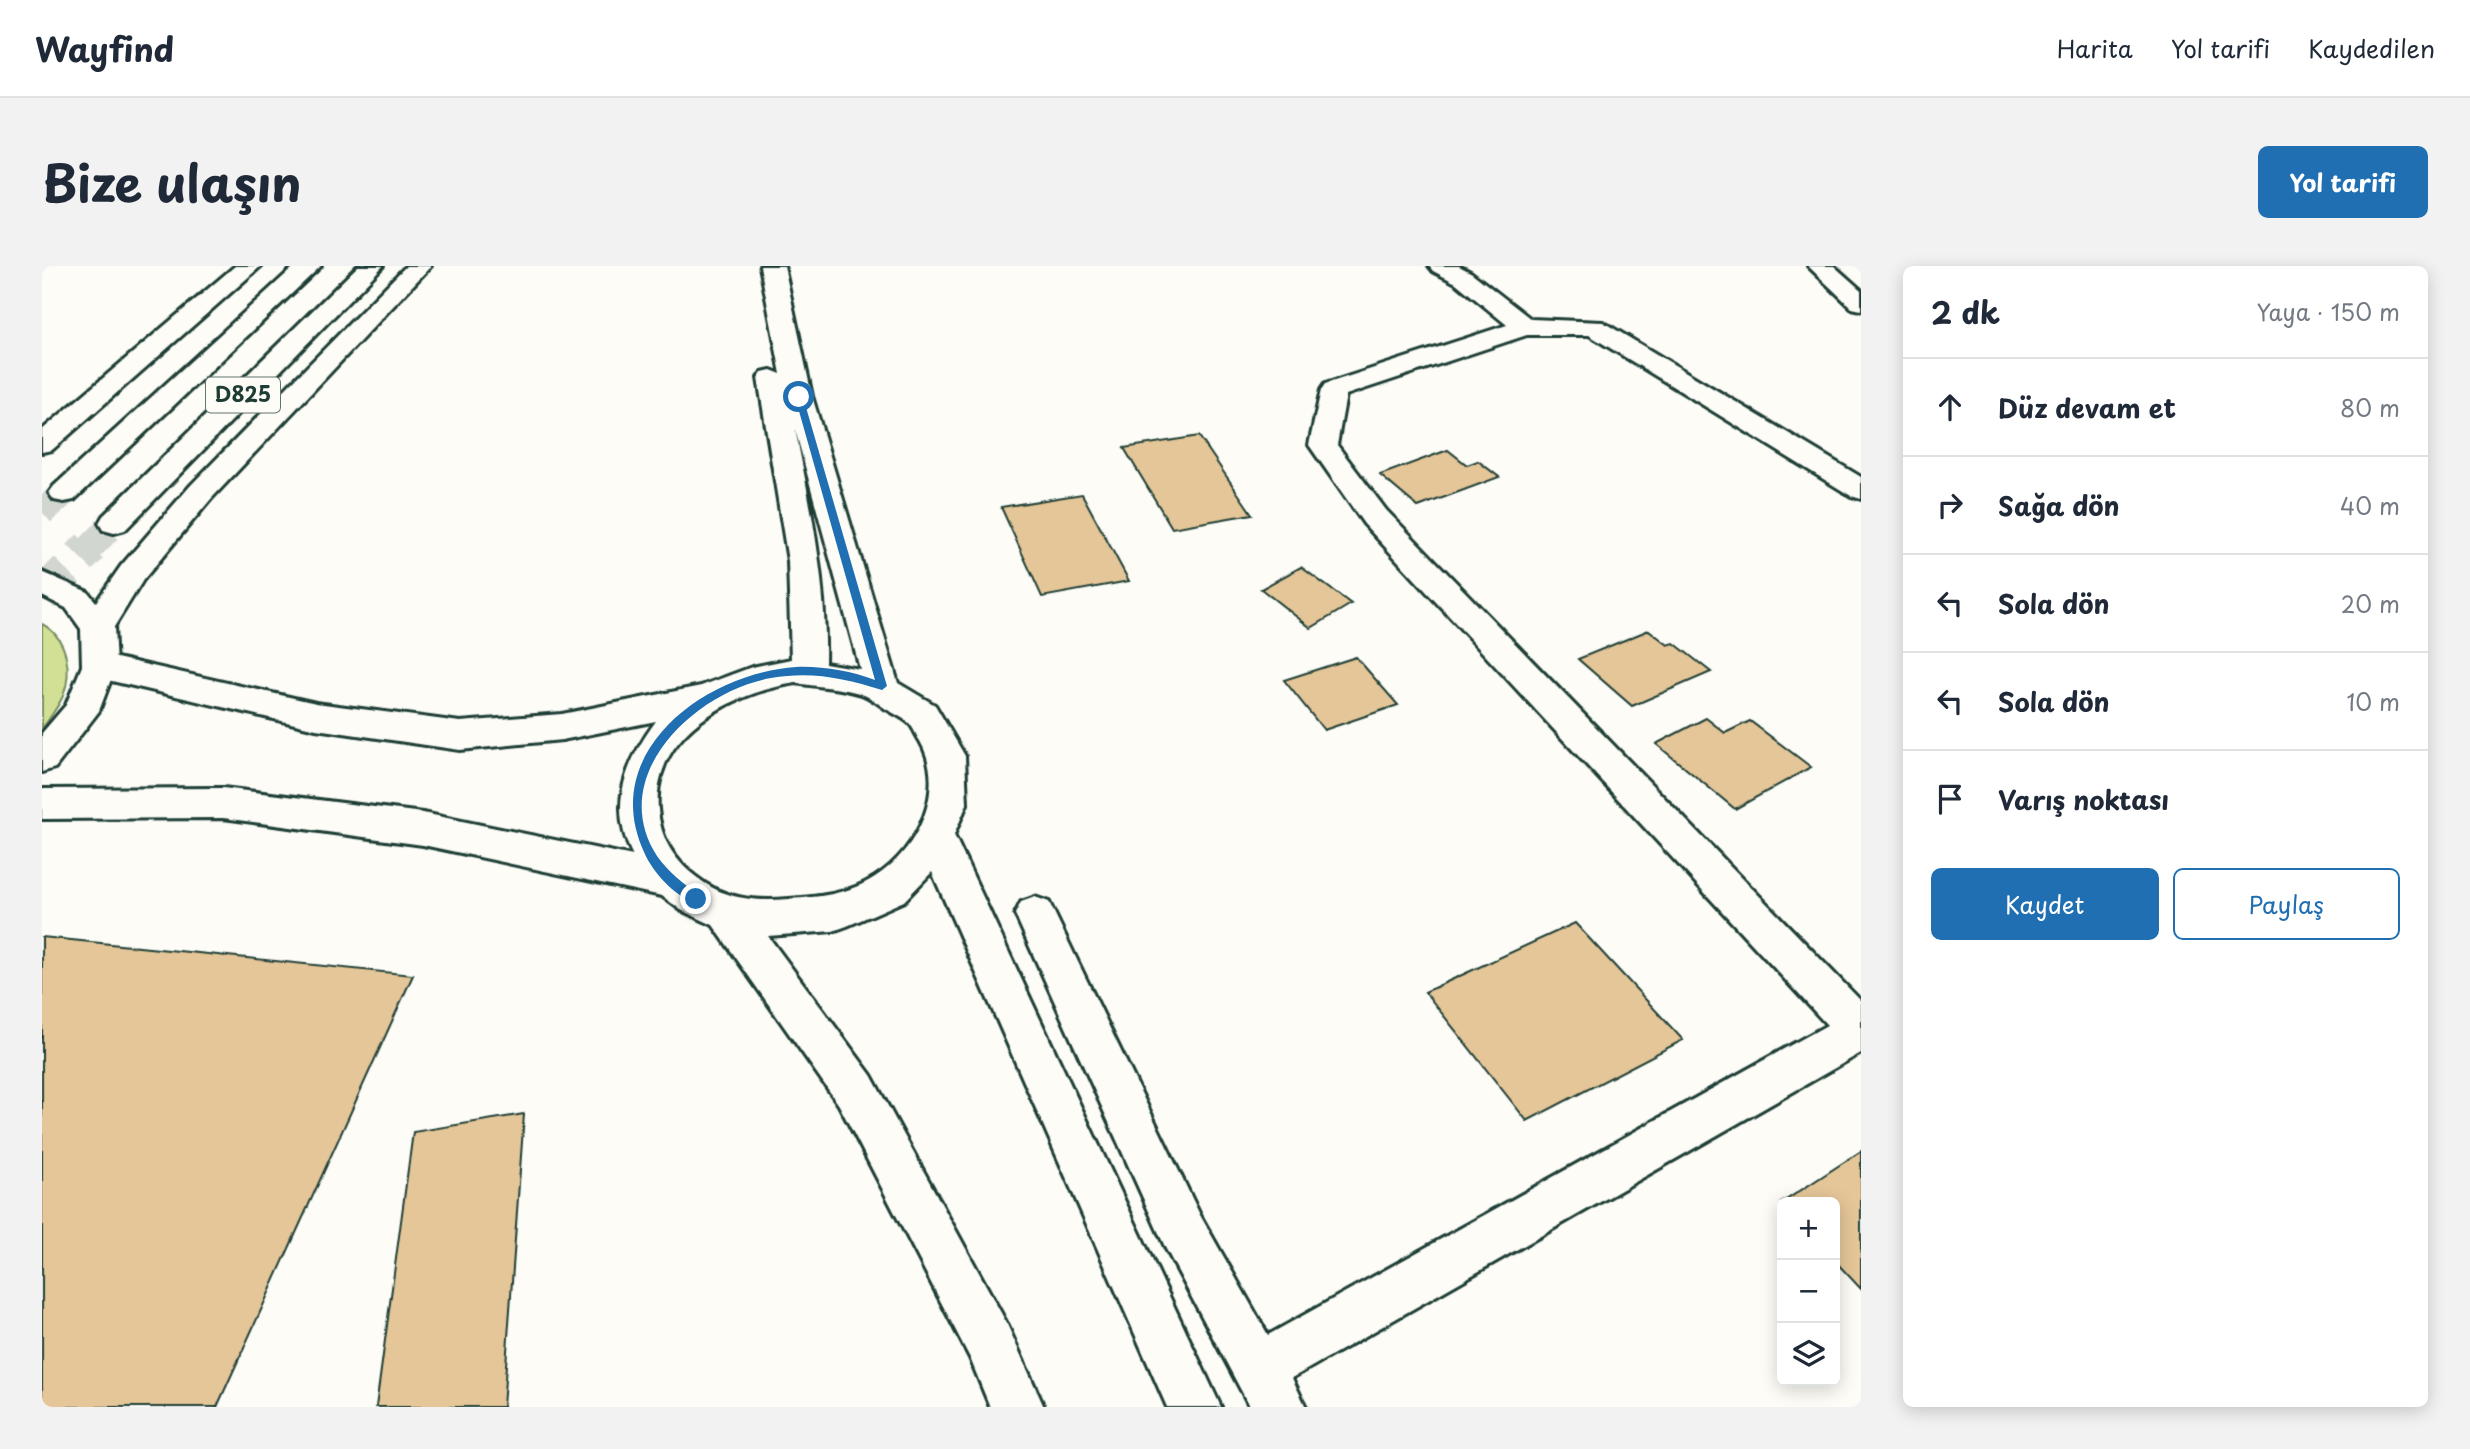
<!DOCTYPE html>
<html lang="tr">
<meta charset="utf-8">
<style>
:root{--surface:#fff;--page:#f2f2f3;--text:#1f2937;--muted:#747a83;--line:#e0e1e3;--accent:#1f6fb2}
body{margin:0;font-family:"Playpen Sans",sans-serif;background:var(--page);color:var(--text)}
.controls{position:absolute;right:21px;bottom:21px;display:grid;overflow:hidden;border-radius:10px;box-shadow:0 4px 18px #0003}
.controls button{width:63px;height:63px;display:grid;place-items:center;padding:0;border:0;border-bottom:2px solid var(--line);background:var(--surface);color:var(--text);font:35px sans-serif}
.stop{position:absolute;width:21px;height:21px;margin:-16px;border:5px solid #1f6fb2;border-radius:50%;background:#fff}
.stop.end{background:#1f6fb2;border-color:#fff;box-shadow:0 2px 7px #0008}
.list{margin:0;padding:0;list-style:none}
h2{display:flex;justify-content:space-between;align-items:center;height:91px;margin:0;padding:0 28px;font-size:30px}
h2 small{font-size:23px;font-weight:400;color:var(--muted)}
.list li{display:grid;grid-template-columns:46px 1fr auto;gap:21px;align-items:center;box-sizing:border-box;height:98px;padding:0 28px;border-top:2px solid var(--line)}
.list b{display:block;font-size:26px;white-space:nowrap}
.list em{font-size:23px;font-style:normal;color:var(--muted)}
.actions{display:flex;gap:14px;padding:21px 28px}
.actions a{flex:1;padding:16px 0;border:2px solid var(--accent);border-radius:10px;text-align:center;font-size:24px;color:var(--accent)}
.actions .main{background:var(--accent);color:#fff}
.icon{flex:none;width:38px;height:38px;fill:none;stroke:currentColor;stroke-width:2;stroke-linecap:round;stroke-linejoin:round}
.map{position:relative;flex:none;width:1819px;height:1141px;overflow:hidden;border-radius:10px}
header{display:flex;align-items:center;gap:42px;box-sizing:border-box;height:98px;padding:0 35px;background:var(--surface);border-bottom:2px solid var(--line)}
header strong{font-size:33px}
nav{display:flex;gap:38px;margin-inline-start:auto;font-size:24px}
.intro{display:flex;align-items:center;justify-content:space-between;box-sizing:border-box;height:168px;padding:0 42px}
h1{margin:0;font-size:49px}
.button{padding:18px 32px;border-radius:10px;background:var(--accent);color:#fff;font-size:24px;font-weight:700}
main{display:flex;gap:42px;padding:0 42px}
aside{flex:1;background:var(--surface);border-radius:10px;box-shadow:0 4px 18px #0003}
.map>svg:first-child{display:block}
.green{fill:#d1e094;stroke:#788e64;stroke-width:2}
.building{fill:#e5c698;stroke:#1f3d34;stroke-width:2}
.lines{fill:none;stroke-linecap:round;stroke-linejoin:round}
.highway-tunnel-far1{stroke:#d1d6d0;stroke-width:27;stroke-dasharray:27 13;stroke-linecap:butt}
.highway-tunnel{stroke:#d1d6d0;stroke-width:36;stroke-dasharray:36 18;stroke-linecap:butt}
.street-casing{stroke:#1f3d34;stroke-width:6}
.secondary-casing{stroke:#1f3d34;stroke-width:6}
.primary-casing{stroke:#1f3d34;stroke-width:6}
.highway-casing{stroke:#1f3d34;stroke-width:6}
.street{fill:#fdfcf7;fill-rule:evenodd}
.secondary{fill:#fdfcf7;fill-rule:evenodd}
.primary{fill:#fdfcf7;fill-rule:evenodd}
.highway{fill:#fdfcf7;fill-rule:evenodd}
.route{fill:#1f6fb2}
.labels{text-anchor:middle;stroke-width:6;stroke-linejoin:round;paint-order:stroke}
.shield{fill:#fdfcf7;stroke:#62766e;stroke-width:2}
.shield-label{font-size:21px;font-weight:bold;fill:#1f3d34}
</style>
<header>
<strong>Wayfind</strong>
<nav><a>Harita</a><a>Yol tarifi</a><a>Kaydedilen</a></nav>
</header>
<div class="intro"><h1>Bize ulaşın</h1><a class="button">Yol tarifi</a></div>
<main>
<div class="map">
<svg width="1819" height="1141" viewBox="0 0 1819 1141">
<rect width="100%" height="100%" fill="#fdfcf7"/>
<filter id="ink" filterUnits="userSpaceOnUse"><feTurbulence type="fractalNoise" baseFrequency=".0143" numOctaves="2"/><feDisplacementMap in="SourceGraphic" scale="14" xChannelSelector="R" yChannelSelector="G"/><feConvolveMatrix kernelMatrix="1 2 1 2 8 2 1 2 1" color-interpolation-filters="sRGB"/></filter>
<g filter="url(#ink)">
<path class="green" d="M0 358C25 371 31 405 21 430 16 441 7 453 0 463Z"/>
<path class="building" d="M1157 170 1210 248 1130 262 1082 182Z
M1406 184 1425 199 1436 195 1457 211 1376 241 1338 209Z
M1040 228 1087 315 1000 331 959 241Z
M1259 301 1309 338 1269 362 1219 323Z
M1607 364 1626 379 1632 377 1669 406 1590 440 1536 393Z
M1314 391 1356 439 1282 464 1242 414Z
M1664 452 1683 467 1708 455 1769 501 1693 543 1614 478Z
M1533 657 1641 774 1485 855 1383 726Z
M0 671 371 709 175 1141H0Z
M482 848 461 1141H334L371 866Z
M1819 885V1023L1793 995V936H1741Z"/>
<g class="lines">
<path class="highway-tunnel-far1" d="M0 246 22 227
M47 283 72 257"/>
<path class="highway-tunnel" d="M0 330 48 281"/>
<defs>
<path id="street" d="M1387 0H1417L1430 7 1489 53 1561 56 1819 211V233L1809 230 1547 69H1485L1304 129 1295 179 1344 244 1819 735V787L1250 1112 1264 1141H1208L1124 983 973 648 979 636 993 631 1007 636 1158 949 1226 1069 1785 759 1322 258 1267 179 1279 124 1283 118 1465 59 1414 17 1391 5Z
M1766 0H1792L1819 24V44L1810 42Z"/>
<path id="secondary" d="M193 0H219L10 184 0 186V164Z
M364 0H389L169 233 101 314 72 361 74 400 57 445 13 502 0 506V467L24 439 40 400 39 363 24 342 0 330V306L46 326 54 336 79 300 149 219Z"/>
<path id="primary" d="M718 0H742L770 130 856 417 893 439 923 490 925 538 912 569 1179 1141H1125L890 606 862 635 805 660 791 665 726 670 829 809 964 1056 1002 1141H948L928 1092 797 839 671 659 639 644 620 630 381 579 181 552 0 553V523L181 522 381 547 591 590C566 541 583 497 614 455L520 474 418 484 274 463 57 412 45 409 40 400 45 391 57 388 274 437 418 456 520 448 659 420 710 401 749 393 746 295 716 112 720 106 729 104 739 108ZM753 163 818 403 783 397C785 318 769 241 753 163ZM754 417C775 421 802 421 822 429 829 432 837 438 844 443 851 447 860 451 867 457 871 461 874 469 878 475 905 522 877 583 833 611 807 628 777 631 747 633 712 636 681 633 653 610 631 593 618 571 616 543 610 466 690 427 754 417Z"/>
<path id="highway" d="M253 0H279L32 234 22 236 12 234 7 227 12 220Z
M316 0H341L83 264 72 267 61 264 57 257 61 250Z"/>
</defs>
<use href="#street" class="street-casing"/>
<use href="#secondary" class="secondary-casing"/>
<use href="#primary" class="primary-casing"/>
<use href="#highway" class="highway-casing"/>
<use href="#street" class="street"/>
<use href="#secondary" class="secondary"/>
<use href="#primary" class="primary"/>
<use href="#highway" class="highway"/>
</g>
</g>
<path class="route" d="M757 128 761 131 845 420 840 424C802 412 769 405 729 412 654 425 563 509 615 590 626 606 642 618 658 630L660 633 654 638C632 629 611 607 602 586 556 486 663 407 754 401 781 400 808 405 833 414L753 131Z"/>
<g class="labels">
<rect class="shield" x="164" y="111.5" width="74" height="35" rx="5"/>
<g class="shield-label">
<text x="201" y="136">D825</text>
</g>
</g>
</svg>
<div class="controls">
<button>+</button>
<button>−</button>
<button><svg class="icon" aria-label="layers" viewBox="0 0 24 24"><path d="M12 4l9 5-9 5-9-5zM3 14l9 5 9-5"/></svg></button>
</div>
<div class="stop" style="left:757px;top:131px"></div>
<div class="stop end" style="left:654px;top:633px"></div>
</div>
<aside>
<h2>2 dk<small>Yaya · 150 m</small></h2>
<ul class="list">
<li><svg class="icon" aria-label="ahead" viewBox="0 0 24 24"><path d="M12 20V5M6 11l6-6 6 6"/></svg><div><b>Düz devam et</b></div><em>80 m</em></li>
<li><svg class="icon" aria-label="right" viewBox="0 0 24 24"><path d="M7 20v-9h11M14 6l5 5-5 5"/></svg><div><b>Sağa dön</b></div><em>40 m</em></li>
<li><svg class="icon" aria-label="left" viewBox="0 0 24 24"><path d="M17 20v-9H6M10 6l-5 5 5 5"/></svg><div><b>Sola dön</b></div><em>20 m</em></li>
<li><svg class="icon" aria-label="left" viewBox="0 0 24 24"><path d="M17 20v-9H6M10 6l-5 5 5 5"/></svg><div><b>Sola dön</b></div><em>10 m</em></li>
<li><svg class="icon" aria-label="arrive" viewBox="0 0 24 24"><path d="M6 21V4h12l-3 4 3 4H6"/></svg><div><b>Varış noktası</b></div></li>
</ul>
<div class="actions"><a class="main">Kaydet</a><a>Paylaş</a></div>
</aside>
</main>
